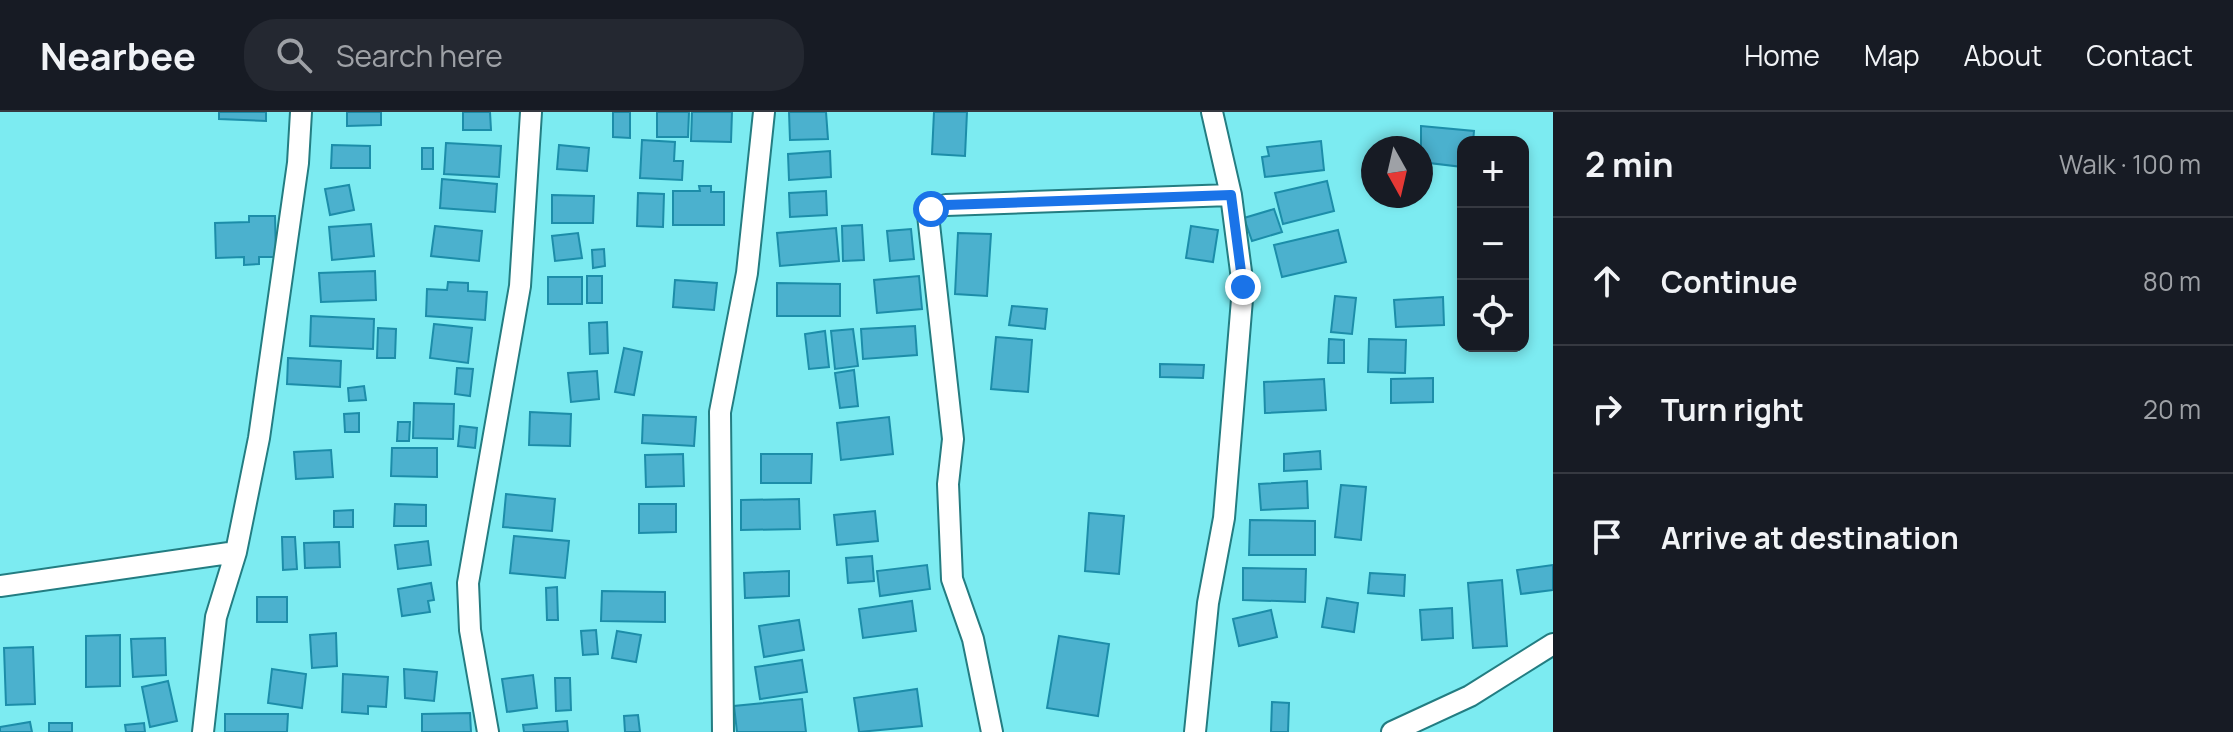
<!DOCTYPE html>
<meta charset="utf-8">
<style>
:root{--surface:#171b24;--page:#242831;--text:#f1f3f6;--muted:#9ea1a6;--line:#363941}
body{margin:0;font-family:Manrope,sans-serif;background:var(--page);color:var(--text)}
.controls{position:absolute;right:24px;top:24px;display:grid;overflow:hidden;border-radius:16px;box-shadow:0 4px 12px #0003}
.controls button{width:72px;height:72px;display:grid;place-items:center;padding:0;border:0;border-bottom:2px solid var(--line);background:var(--surface);color:var(--text);font:40px sans-serif}
.compass{position:absolute;left:1361px;top:24px;width:72px;height:72px;border-radius:50%;background:var(--surface);box-shadow:0 4px 12px #0003;rotate:172deg}
.stop{position:absolute;width:24px;height:24px;margin:-18px;border:6px solid #1a73e8;border-radius:50%;background:#fff}
.stop.end{background:#1a73e8;border-color:#fff;box-shadow:0 2px 8px #0008}
.list{margin:0;padding:0;list-style:none}
h2{display:flex;justify-content:space-between;align-items:center;height:104px;margin:0;padding:0 32px;font-size:34px}
h2 small{font-size:26px;font-weight:400;color:var(--muted)}
.list li{display:grid;grid-template-columns:52px 1fr auto;gap:24px;align-items:center;box-sizing:border-box;height:128px;padding:0 32px;border-top:2px solid var(--line)}
.list b{display:block;font-size:30px;white-space:nowrap}
.list em{font-size:26px;font-style:normal;color:var(--muted)}
.icon{flex:none;width:44px;height:44px;fill:none;stroke:currentColor;stroke-width:2;stroke-linecap:round;stroke-linejoin:round}
.map{position:relative;flex:none;width:1553px;height:620px;overflow:hidden}
header{display:flex;align-items:center;gap:48px;box-sizing:border-box;height:112px;padding:0 40px;background:var(--surface);border-bottom:2px solid var(--line)}
header strong{font-size:38px}
nav{display:flex;gap:44px;margin-inline-start:auto;font-size:28px}
.search{width:560px;height:72px;background:var(--page);display:flex;align-items:center;gap:20px;box-sizing:border-box;padding:0 28px;border-radius:32px;color:var(--muted);font-size:30px}
main{display:flex}
aside{flex:1;background:var(--surface)}
.map>svg:first-child{display:block}
.building{fill:#4bb1ce;stroke:#1c8da9;stroke-width:2}
.lines{fill:none;stroke-linecap:round;stroke-linejoin:round}
.street-casing{stroke:#237d82;stroke-width:24}
.street{stroke:#fff;stroke-width:20}
.route{stroke:#1a73e8;stroke-width:10}
</style>
<header>
<strong>Nearbee</strong>
<div class="search"><svg class="icon" aria-label="search" viewBox="0 0 24 24"><circle cx="10" cy="10" r="6"/><path d="M15 15l6 6"/></svg>Search here</div>
<nav><a>Home</a><a>Map</a><a>About</a><a>Contact</a></nav>
</header>
<main>
<div class="map">
<svg width="1553" height="620" viewBox="0 0 1553 620">
<rect width="100%" height="100%" fill="#7cebf1"/>
<path class="building" d="M219 0H266V9L219 7Z
M347 0H381V13L347 14Z
M463 0H490L491 18H463Z
M613 0H630V26L613 25Z
M657 0H689L688 25H657Z
M692 0H732L731 30 691 29Z
M789 0H826L828 27 790 28Z
M934 0H967L965 44 932 42Z
M1421 14 1474 19 1473 30H1463V55L1421 50Z
M642 28 675 30 674 49H683L682 68 640 66Z
M1321 29 1324 58 1265 65 1262 45 1269 44 1267 35Z
M446 31 501 34 499 65 444 62Z
M332 33 370 34V56H331Z
M559 33 589 36 587 59 557 57Z
M422 36H433V57H422Z
M830 39 831 65 789 68 788 42Z
M442 67 497 72 495 100 440 96Z
M1327 69 1334 99 1283 112 1275 81Z
M349 73 354 98 330 103 325 77Z
M699 74H711V80H724V113H673V79H700Z
M826 79 827 103 790 105 789 81Z
M638 81 664 82 663 115 637 114Z
M552 83 594 84 593 111H552Z
M1274 97 1282 120 1252 129 1244 106Z
M249 104H275L276 145H259V152L244 153V145L216 146 215 111 249 110Z
M371 112 374 144 332 148 329 115Z
M862 113 864 148 843 149 842 114Z
M435 114 482 119 479 149 431 144Z
M1191 114 1218 118 1213 150 1186 146Z
M836 116 839 149 780 154 777 121Z
M911 117 914 147 890 149 887 119Z
M1338 118 1346 150 1282 165 1274 133Z
M578 121 582 146 555 149 552 124Z
M958 121 991 122 987 184 955 182Z
M604 137 605 154 593 156 592 138Z
M375 159 376 188 321 190 319 161Z
M587 164H602V191H587Z
M919 164 922 197 877 201 874 168Z
M548 165H582V192H548Z
M675 168 717 171 714 198 673 195Z
M448 170 468 171V179L487 180 485 208 426 204 427 177 447 178Z
M777 171 840 172V204H777Z
M1335 184 1356 186 1352 222 1331 220Z
M1443 185 1444 213 1396 215 1394 188Z
M1012 194 1047 197 1045 217 1009 213Z
M311 204 374 207 373 237 310 234Z
M607 210 608 241 590 242 589 211Z
M434 212 472 216 468 251 430 246Z
M915 214 917 243 863 247 861 217Z
M378 216 396 217 395 246H377Z
M853 217 858 254 835 257 831 219Z
M825 219 829 255 809 257 805 222Z
M996 225 1032 228 1028 280 991 277Z
M1329 227 1344 228V251H1328Z
M1369 227 1406 228 1405 261 1368 260Z
M624 236 642 240 634 283 615 280Z
M288 246 341 249 340 275 287 272Z
M1160 252 1204 253 1203 266 1160 265Z
M457 256 473 257 470 284 455 282Z
M854 258 858 294 840 296 835 261Z
M597 259 599 287 571 290 568 261Z
M1433 266V290L1391 291V267Z
M1324 267 1326 298 1265 301 1264 270Z
M364 274 366 288 349 289 348 276Z
M414 291 454 292 453 327 413 326Z
M530 300 571 302 570 334 529 333Z
M359 301V320H345L344 302Z
M643 303 696 305 694 334 642 331Z
M889 305 893 342 841 348 837 311Z
M398 310H410L409 329H397Z
M460 314 477 316 475 336 458 334Z
M392 336H437V365L391 364Z
M331 338 333 365 296 367 294 340Z
M1320 339 1321 357 1284 359V342Z
M683 342 684 374 646 375 645 343Z
M761 342H812L811 371H761Z
M1307 369 1308 396 1261 398 1259 372Z
M1341 373 1366 375 1361 428 1335 425Z
M506 382 555 387 552 419 503 415Z
M799 387 800 417 741 418V388Z
M395 392 426 393V414H394Z
M639 392H676V420L639 421Z
M353 398V415H334V399Z
M875 399 878 429 837 433 834 403Z
M1089 401 1124 404 1119 462 1085 459Z
M1250 408 1315 409V443H1249Z
M514 424 569 429 565 466 510 461Z
M282 425H295L297 457 283 458Z
M428 429 431 453 398 457 395 433Z
M339 430 340 455 305 456 304 431Z
M872 444 874 469 848 471 846 446Z
M927 453 930 477 880 484 877 459Z
M1553 453V478L1521 482 1517 458Z
M1243 456 1306 457 1305 490 1243 488Z
M789 459V484L745 486 744 461Z
M1370 461 1405 463 1404 484 1368 481Z
M1502 468 1507 534 1473 536 1468 471Z
M431 471 434 488 428 489 430 500 402 504 398 477Z
M557 475 558 508H547L546 476Z
M602 479 665 480V510L601 509Z
M257 485H287V510H257Z
M1327 486 1358 491 1354 520 1322 515Z
M912 489 916 519 863 526 859 497Z
M1452 496 1453 526 1422 528 1420 498Z
M1271 498 1277 525 1239 534 1233 507Z
M799 508 804 538 764 545 759 514Z
M596 518 598 542 583 543 581 519Z
M617 519 641 523 636 550 612 546Z
M336 521 337 554 312 556 310 523Z
M120 523V574L86 575V524Z
M1059 524 1109 532 1098 604 1047 596Z
M165 526 166 563 133 565 131 527Z
M33 535 35 592 6 593 4 536Z
M802 548 807 580 760 587 755 555Z
M272 557 306 562 302 596 268 591Z
M404 557 437 560 434 589 405 586Z
M343 562 388 565 386 595 368 594V602L342 600Z
M533 563 537 596 507 600 502 567Z
M555 566H570L571 598 556 599Z
M168 569 177 609 150 615 142 575Z
M917 577 922 614 859 620 854 586Z
M802 587 806 620H737L734 594Z
M1272 590 1289 591 1288 620H1271Z
M470 601 471 620H422V602Z
M225 602H288L287 620H225Z
M638 603 640 620H625L624 604Z
M567 609 568 620H524L523 613Z
M30 610 32 620H0V615Z
M49 611H72V620H49Z
M144 611 145 620H126L125 613Z"/>
<g class="lines">
<defs>
<path id="street" d="M0 474 236 440
M203 620 216 505 236 440 259 326 298 51 301 0
M488 620 470 518 468 471 520 174 531 0
M723 620 720 300 747 161 764 0
M992 620 973 527 952 467 948 372 953 327 928 103 931 97 946 93 1231 83
M1195 620 1208 491 1224 406 1243 175 1231 83 1212 0
M1392 620 1470 584 1553 532"/>
</defs>
<use href="#street" class="street-casing"/>
<use href="#street" class="street"/>
</g>
<g class="lines">
<path class="route" d="M931 97 946 93 1231 83 1243 175"/>
</g>
</svg>
<div class="controls">
<button>+</button>
<button>−</button>
<button><svg class="icon" aria-label="locate" viewBox="0 0 24 24"><circle cx="12" cy="12" r="6"/><path d="M12 2v4M12 18v4M2 12h4M18 12h4"/></svg></button>
</div>
<svg class="compass" viewBox="-18 -18 36 36"><path d="M0-13l5 13h-10z" fill="#e53935"/><path d="M0 13l5-13h-10z" fill="#9ea1a6"/></svg>
<div class="stop" style="left:931px;top:97px"></div>
<div class="stop end" style="left:1243px;top:175px"></div>
</div>
<aside>
<h2>2 min<small>Walk · 100 m</small></h2>
<ul class="list">
<li><svg class="icon" aria-label="ahead" viewBox="0 0 24 24"><path d="M12 20V5M6 11l6-6 6 6"/></svg><div><b>Continue</b></div><em>80 m</em></li>
<li><svg class="icon" aria-label="right" viewBox="0 0 24 24"><path d="M7 20v-9h11M14 6l5 5-5 5"/></svg><div><b>Turn right</b></div><em>20 m</em></li>
<li><svg class="icon" aria-label="arrive" viewBox="0 0 24 24"><path d="M6 21V4h12l-3 4 3 4H6"/></svg><div><b>Arrive at destination</b></div></li>
</ul>
</aside>
</main>
